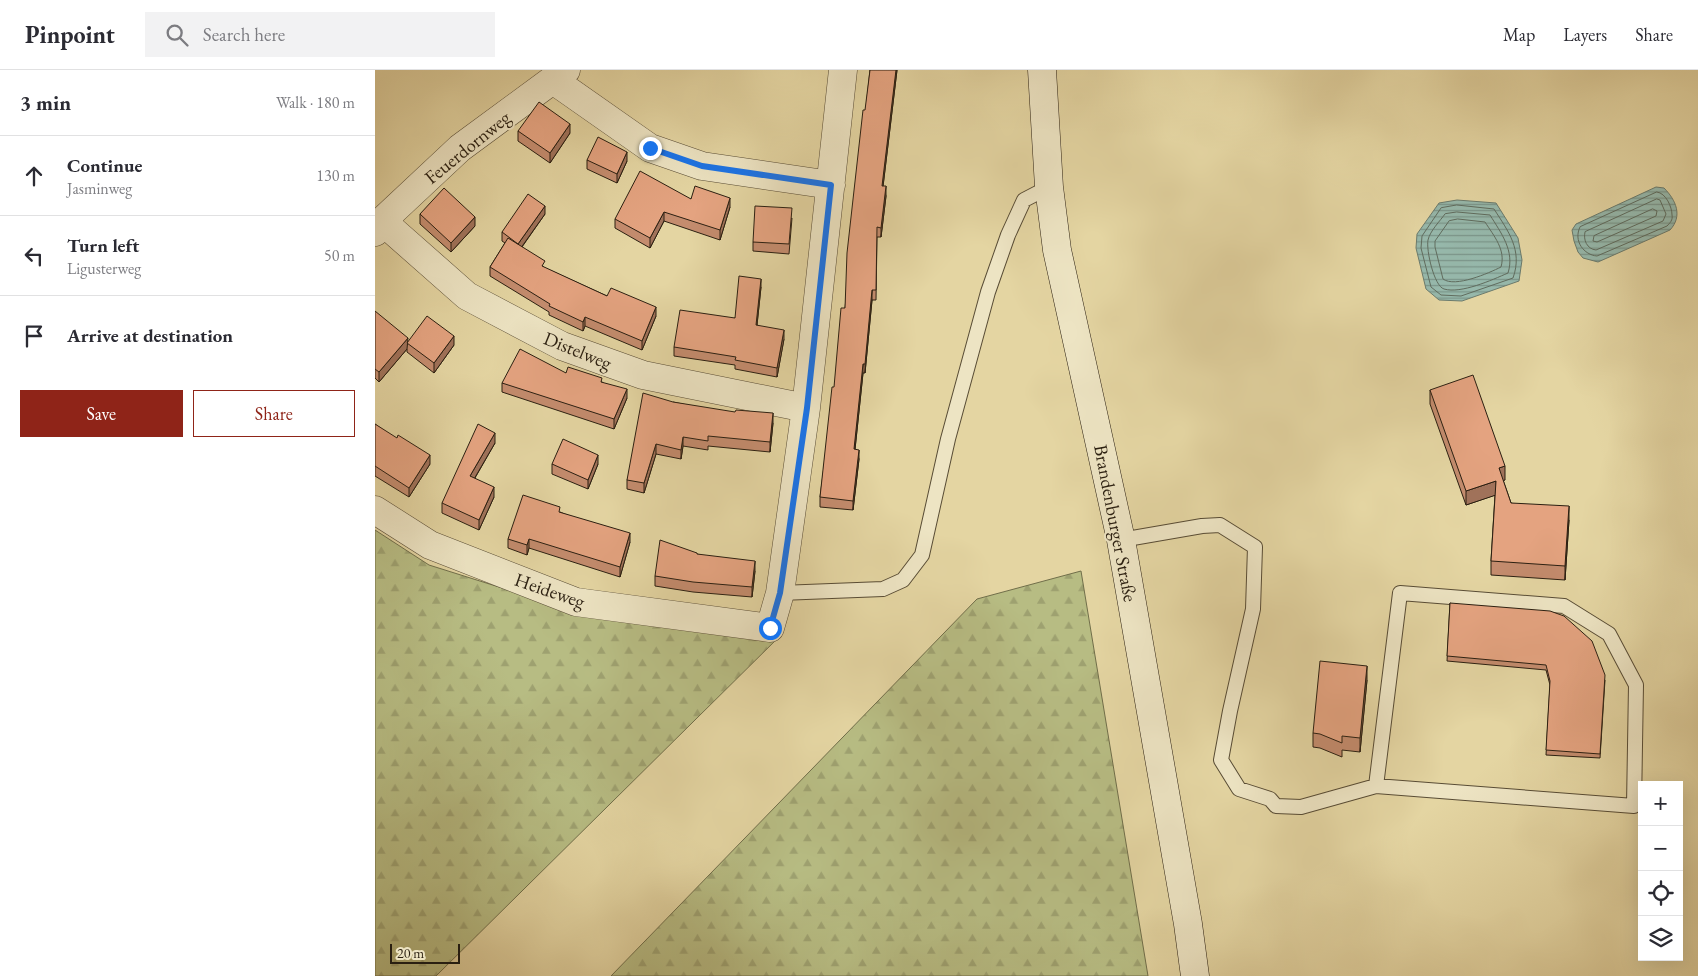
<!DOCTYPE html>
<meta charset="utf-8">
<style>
:root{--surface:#fff;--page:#f2f2f3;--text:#2b2b33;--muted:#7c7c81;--line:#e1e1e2;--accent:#8f2418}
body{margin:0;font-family:"EB Garamond",serif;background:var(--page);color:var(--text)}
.controls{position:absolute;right:15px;bottom:15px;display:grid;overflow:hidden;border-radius:0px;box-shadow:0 5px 20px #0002}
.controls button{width:45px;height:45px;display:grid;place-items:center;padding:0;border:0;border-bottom:1px solid var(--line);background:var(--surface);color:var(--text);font:25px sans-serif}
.scale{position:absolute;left:15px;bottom:12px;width:70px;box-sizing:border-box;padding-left:5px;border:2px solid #2a1f11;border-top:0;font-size:14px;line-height:18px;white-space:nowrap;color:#2a1f11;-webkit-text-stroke:4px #ede4c3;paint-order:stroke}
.stop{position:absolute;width:15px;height:15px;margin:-11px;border:4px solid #1a73e8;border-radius:50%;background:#fff}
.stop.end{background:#1a73e8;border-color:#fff;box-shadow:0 1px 5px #0008}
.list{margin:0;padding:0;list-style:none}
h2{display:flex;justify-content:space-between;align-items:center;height:65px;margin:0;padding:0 20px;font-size:21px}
h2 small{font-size:16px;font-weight:400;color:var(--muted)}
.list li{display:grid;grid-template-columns:32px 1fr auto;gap:15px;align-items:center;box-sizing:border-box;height:80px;padding:0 20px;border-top:1px solid var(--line)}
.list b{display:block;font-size:19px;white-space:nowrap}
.list p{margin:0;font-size:16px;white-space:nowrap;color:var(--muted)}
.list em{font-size:16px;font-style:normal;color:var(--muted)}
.actions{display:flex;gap:10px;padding:15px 20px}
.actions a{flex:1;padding:11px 0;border:1px solid var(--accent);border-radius:0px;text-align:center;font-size:18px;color:var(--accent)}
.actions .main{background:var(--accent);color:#fff}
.icon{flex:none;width:28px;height:28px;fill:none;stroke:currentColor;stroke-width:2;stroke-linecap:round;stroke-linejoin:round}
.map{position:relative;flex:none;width:1323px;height:906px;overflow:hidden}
header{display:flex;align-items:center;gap:30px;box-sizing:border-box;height:70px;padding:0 25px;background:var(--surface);border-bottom:1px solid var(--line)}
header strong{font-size:24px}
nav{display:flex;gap:28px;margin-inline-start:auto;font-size:18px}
.search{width:350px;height:45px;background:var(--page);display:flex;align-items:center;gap:12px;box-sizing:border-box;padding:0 18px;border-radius:0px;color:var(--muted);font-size:19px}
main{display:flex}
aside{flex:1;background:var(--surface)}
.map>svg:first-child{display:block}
.forest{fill:url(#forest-firs);stroke:#706e4a}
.water{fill:url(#water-rules);stroke:#6b7b6d}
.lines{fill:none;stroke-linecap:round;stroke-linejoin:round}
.shore{stroke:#606c5e;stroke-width:1}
.lane-casing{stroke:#584c35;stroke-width:16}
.street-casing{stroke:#584c35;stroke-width:29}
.secondary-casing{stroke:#2a1f11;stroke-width:29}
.lane{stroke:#ede4c3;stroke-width:14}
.street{stroke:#ede4c3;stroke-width:28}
.secondary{stroke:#ede4c3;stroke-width:28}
.wall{fill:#c48c6e;stroke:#2a1f11}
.shaded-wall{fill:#a0725a;stroke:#2a1f11}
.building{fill:#e4a380;stroke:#2a1f11}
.route{stroke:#1a73e8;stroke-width:6}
.labels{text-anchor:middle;stroke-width:4;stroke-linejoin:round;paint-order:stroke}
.street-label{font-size:19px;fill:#2a1f11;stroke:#ede4c3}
</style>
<header>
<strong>Pinpoint</strong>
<div class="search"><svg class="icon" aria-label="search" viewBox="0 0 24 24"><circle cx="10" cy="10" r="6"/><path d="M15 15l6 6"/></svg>Search here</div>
<nav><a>Map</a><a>Layers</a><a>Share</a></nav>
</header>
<main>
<aside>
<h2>3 min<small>Walk · 180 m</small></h2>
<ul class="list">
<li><svg class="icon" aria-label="ahead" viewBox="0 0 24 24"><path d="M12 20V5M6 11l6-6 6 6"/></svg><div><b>Continue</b><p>Jasminweg</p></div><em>130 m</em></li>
<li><svg class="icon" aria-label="left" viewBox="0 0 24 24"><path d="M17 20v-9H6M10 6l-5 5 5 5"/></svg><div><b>Turn left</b><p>Ligusterweg</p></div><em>50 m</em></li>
<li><svg class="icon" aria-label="arrive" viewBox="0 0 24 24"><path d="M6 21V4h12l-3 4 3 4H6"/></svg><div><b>Arrive at destination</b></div></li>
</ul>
<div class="actions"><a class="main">Save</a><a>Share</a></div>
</aside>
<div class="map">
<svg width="1323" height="906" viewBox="0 0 1323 906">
<defs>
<pattern id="forest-firs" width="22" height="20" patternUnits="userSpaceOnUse" patternTransform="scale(1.25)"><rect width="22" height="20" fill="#b7bc83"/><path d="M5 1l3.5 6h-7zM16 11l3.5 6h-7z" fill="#9ea170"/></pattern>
<pattern id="water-rules" width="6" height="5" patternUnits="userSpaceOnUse" patternTransform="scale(1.25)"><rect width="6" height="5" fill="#96b8ab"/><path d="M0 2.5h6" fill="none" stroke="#7b958a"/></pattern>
</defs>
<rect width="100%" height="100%" fill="#e4d5a2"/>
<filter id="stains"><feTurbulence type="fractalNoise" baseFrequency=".004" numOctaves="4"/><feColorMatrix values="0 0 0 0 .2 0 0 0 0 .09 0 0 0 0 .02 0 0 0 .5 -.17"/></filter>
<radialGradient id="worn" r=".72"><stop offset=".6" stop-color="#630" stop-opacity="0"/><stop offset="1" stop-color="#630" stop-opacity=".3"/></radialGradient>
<path class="forest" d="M0 460 54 495 213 545 405 566 61 906H0Z
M706 501 773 906H236L602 529Z"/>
<path class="water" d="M1281 117 1289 118C1301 130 1308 146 1295 160L1223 192 1208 188 1203 182 1199 171 1197 160 1201 154Z
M1082 130 1121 133 1143 168 1147 190 1144 211 1087 231 1064 230 1051 219 1041 178 1042 164 1064 133Z"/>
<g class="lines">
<path class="shore" d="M1282 122C1291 123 1297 137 1297 145 1298 150 1295 153 1292 156L1222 186C1209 185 1198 171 1205 157Z
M1282 129 1285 130 1291 144 1288 151 1221 180C1212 179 1208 170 1210 162Z
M1082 135 1119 139C1133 161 1148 180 1138 208L1086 226 1066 225 1056 217 1046 178 1047 166 1066 138Z
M1278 139 1282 141 1281 146 1222 172 1218 171 1219 166Z
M1082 142 1115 145C1126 163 1140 181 1133 203 1117 210 1086 224 1069 219 1059 216 1051 180 1053 170 1055 161 1065 151 1070 144Z
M1083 149 1110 152C1119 166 1131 180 1126 197 1114 203 1080 218 1068 209L1060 177V171L1074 151Z"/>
<defs>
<path id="lane" d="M746 470 827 456 845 455 880 477 878 539 855 641 846 690 864 719 895 729 901 736 926 737 1001 716 1259 736 1261 615 1234 564 1189 536 1025 523 1001 716
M405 523 508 519 528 510 547 485 573 369 613 222 633 165 649 130 674 117"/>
<path id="street" d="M178 10 275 78 327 96 456 115
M7 151 92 226 187 276 268 305 431 338
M0 162 7 151 85 78 191 0
M0 440 55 475 201 532 395 558 405 523 431 338 468 0"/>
<path id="secondary" d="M667 0 674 117 682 180 746 470 813 854 820 906"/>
</defs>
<use href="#lane" class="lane-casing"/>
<use href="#street" class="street-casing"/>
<use href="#secondary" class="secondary-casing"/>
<use href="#lane" class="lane"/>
<use href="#street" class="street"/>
<use href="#secondary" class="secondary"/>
</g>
<path class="wall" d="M495 0H522L508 116 511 126 506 167H502L501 230H497L490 303H488L480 379 484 389 478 440 445 437V427L470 238Z
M143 61 195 63 175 93 143 71Z
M212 90 252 91 242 113 212 99Z
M316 129 355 137 345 170 289 151 275 178 240 158V149Z
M45 144 100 156 76 182 45 154Z
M170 144 147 177 170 198 232 226 281 246 267 280 210 256 208 261 174 245V242L115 206V197L130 173 127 171V162Z
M417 148 414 184 378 181V172Z
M386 217 382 255 409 269 402 307 360 299V295L299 286V277L360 248Z
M0 242 33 272 79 275 59 303 32 282V279L4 312 0 308Z
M191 303 227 312 252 328 239 359 127 322V313Z
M1055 320 1130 410H1128L1136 433 1194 450 1190 510 1116 505V491L1120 425 1091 435 1055 334Z
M298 332 398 353 395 382 333 376V380L308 376 306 389 281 384 269 423 252 419V410Z
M0 354 55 394 34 427 0 406Z
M120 373 100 408 119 427 104 460 67 443V433Z
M177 394H223L213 419 177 404Z
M185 442 255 472 245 507 154 478 152 485 133 478V469Z
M322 484 380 501 377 527 318 522 280 516V506Z
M1075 533 1230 610 1225 688 1171 685 1175 615 1171 600 1072 591Z
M992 610 985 682 967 680V687L945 678 938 677V663Z"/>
<path class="shaded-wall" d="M521 0H522L507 125V116Z
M195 54V63L175 93V83Z
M252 82V91L242 113V104Z
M511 116V126L506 167V158Z
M355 128V137L345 170V160Z
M170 136V144L143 182V174Z
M289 142V151L275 178V168Z
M100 147V156L76 182V173Z
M386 209V217L381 264V255Z
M497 220V230L490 303V294Z
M281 237V246L267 280V271Z
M210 247V256L208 261V252Z
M409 260V269L402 307V298Z
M79 266V275L59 303V293Z
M33 268 32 279 4 312V302Z
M488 294V303L479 389V379Z
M252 319V328L239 359V349Z
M398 343V353L395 382V372Z
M120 363V373L95 416V406Z
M308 367V376L306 389V380Z
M281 374V384L269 423V413Z
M484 380V389L478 440V431Z
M55 385V394L34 427V418Z
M223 385V394L213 419V410Z
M1130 396V410L1124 412V398Z
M1121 411V425L1091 435V421Z
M119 417V427L104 460V450Z
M1194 436V450L1190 510V496Z
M255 463V472L245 507V497Z
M154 469V478L152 485V475Z
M380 491V501L377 527V517Z
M992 596V610L985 682V668Z"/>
<path class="building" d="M495 0H521L507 116H511L506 158 502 157 501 220H497L490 294H488L479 379 484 380 478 431 445 427 457 317H459L466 238H470L472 183 488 40H490Z
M164 32 195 54 175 83 143 61Z
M223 67 252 82 242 104 212 90Z
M265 101 316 129 320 116 355 128 345 160 289 142 275 168 240 149Z
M69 118 100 147 76 173 45 144Z
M153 124 170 136 143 174 127 162Z
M380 136 417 138 414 174 378 172Z
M133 168 170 191 167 196 232 226 236 218 281 237 267 271 210 247 208 252 174 236 175 234 115 197Z
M364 206 386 209 381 255 409 260 402 298 360 290 361 287 299 277 305 240 360 248Z
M0 241 33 268 4 302 0 299Z
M52 246 79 266 59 293 32 273Z
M145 279 191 303 193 297 227 308 226 312 252 319 239 349 127 313Z
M1098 305 1130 396 1124 398 1136 433 1194 436 1190 496 1116 491 1121 411 1091 421 1055 320Z
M268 323 298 332 360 342 361 340 398 343 395 372 333 366V371L308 367 306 380 281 374 269 413 252 410Z
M0 354 22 368 23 365 55 385 34 418 0 396Z
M103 354 120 363 95 406 119 417 104 450 67 433Z
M188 369 223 385 213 410 177 394Z
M148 425 185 437 184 442 255 463 245 497 154 469 152 475 133 469Z
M285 470 322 483V484L380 491 377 517 318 512 280 506Z
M1075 533 1175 541 1189 546 1217 571 1230 605 1225 684 1171 680 1175 611 1171 595 1072 586Z
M945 591 992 596 985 668 967 666V673L945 664 938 663Z"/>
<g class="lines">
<path class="route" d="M275 78 327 96 456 115 432 338 405 523 395 558"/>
</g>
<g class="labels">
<g class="street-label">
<text transform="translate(92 77) rotate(-39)" y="7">Feuerdornweg</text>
<text transform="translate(203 280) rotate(22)" y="7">Distelweg</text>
<text transform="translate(741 453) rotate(79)" y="7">Brandenburger Straße</text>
<text transform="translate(175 520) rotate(19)" y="7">Heideweg</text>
</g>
</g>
<rect width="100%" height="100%" filter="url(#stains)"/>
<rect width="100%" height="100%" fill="url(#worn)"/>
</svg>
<div class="controls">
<button>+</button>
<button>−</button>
<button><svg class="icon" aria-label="locate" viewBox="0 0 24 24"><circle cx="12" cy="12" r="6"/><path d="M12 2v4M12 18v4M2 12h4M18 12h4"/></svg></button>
<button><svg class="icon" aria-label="layers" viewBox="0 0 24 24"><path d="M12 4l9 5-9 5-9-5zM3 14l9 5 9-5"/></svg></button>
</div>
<div class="scale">20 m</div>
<div class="stop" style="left:395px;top:558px"></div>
<div class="stop end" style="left:275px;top:78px"></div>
</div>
</main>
